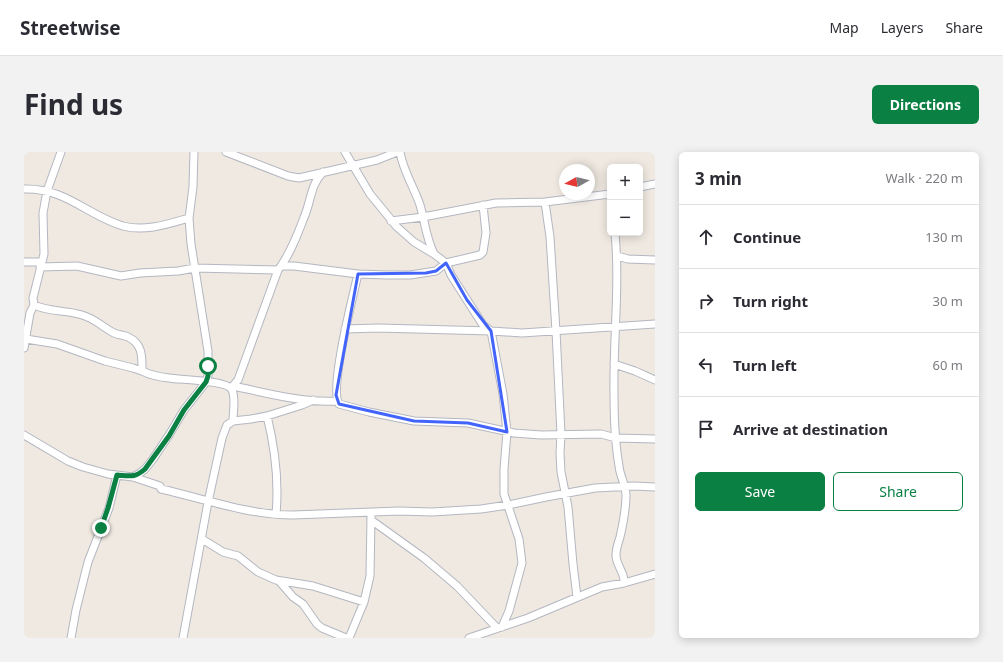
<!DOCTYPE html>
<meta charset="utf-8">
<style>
:root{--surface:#fff;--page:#f2f2f3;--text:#2b2b33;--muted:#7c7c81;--line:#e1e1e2;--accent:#0b8043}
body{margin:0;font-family:"Noto Sans",sans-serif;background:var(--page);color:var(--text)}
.controls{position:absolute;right:12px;top:12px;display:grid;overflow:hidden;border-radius:6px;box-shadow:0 2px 10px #0003}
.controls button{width:36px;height:36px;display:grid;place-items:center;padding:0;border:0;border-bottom:1px solid var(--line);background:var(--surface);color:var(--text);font:20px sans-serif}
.compass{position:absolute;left:535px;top:12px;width:36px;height:36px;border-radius:50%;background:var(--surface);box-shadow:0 2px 10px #0003;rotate:262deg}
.stop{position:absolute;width:12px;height:12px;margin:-9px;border:3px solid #0b8043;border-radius:50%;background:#fff}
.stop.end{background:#0b8043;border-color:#fff;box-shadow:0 1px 4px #0008}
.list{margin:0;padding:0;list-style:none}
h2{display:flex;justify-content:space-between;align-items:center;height:52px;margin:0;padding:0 16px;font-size:17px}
h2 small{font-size:13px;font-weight:400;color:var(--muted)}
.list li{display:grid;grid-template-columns:26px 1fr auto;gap:12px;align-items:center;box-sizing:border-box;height:64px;padding:0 16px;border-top:1px solid var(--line)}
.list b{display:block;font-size:15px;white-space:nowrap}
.list em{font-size:13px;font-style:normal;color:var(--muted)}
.actions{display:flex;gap:8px;padding:12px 16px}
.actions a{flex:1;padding:9px 0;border:1px solid var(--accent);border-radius:6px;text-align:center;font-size:14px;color:var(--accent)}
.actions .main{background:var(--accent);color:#fff}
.icon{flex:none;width:22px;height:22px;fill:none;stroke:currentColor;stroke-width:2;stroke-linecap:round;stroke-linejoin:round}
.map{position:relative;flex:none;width:631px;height:486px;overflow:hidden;border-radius:6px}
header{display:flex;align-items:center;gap:24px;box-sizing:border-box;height:56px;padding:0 20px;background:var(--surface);border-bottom:1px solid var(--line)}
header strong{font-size:19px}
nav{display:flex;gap:22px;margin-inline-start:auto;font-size:14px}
.intro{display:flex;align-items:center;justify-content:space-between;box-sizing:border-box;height:96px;padding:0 24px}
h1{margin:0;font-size:28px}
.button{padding:10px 18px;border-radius:6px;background:var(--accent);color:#fff;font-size:14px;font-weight:700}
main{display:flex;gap:24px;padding:0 24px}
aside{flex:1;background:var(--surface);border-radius:6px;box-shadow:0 2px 10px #0003}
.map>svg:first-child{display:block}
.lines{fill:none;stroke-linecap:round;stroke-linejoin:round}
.minor-casing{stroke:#b4b7c1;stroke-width:9}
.minor{stroke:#fff;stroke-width:7}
.route{stroke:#0b8043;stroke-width:5}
.marked{fill:none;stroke:#4264fb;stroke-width:3;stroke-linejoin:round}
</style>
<header>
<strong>Streetwise</strong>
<nav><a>Map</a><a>Layers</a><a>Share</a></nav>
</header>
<div class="intro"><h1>Find us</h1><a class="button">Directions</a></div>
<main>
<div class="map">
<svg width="631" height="486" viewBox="0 0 631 486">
<rect width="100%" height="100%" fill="#efe9e1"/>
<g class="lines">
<defs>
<path id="minor" d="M37 0 23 39 19 61 20 102 9 146 10 153C25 160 42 158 58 163 72 167 78 175 90 181 94 183 100 183 104 185 119 192 118 205 118 219 126 223 136 225 145 226 156 228 204 228 208 238 212 246 209 259 209 269
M202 0 264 24 275 26 353 8 373 0
M321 0 346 42 373 75 390 90 410 102 422 111 427 123 459 173 467 179 498 181 631 172
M376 0C379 19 390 35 396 53 401 70 402 86 410 102
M616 35 631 32
M0 37C43 36 62 63 99 74 121 80 144 72 165 66
M521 50 526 85 532 179 537 282 536 301 537 320 544 355 549 412 553 445
M367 69 399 65 472 51 521 50 586 42
M591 81C596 134 589 188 590 242 590 265 591 291 595 314 596 325 602 333 602 343 602 357 599 372 596 385 594 391 592 397 592 403 592 414 601 420 600 431
M593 104 604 107 631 108
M0 110H17
M257 114C268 98 274 81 281 63 287 48 287 32 299 20
M16 115 53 114 97 124 116 121 154 119 171 116 254 118
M334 122C329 144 305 237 315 252L345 260 390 269 444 271 490 281 517 283 577 282 592 286 631 287
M321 177 354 176 467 179 479 242 483 280 480 317V342L495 387 498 411 485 459 478 475
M2 187 33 192 81 209 109 216 118 219
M0 196 6 161 10 153
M590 212 611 219 631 228
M209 234C243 241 278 251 313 249
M207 236 214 228 254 118 257 114H270L334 122 363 123H386L412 119 422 111 456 103 459 100 462 81 459 53
M243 264C251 296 255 329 252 362
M0 283 44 309 59 315 84 322 109 325 136 334 137 337C181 347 224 363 269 363L375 359 408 360 457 357 484 353 522 345 571 336 610 334 631 335
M109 325 116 321 121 317 129 307 145 283 160 258 182 230 184 224V199L167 92 165 66 169 35 170 0
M347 368 400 406 433 434 473 476
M178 387 199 400 214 404 234 420 252 428 289 434 340 450
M256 430 269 445 279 452 293 472 298 476 322 486
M47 486 52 458 64 410 85 356 93 323
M159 486 184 350 198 286 203 273 209 269 227 267 243 264 278 253 289 248
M325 486 340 450 346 424 347 364
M445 486 504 466 578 435 600 431 631 422"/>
</defs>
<use href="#minor" class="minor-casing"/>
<use href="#minor" class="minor"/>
</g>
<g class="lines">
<path class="route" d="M77 376 84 356 93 323C106 324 111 326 121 317L145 284 160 258 182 230 184 224V214"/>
</g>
<path class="marked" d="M422 111 443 148 467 179 483 280 444 271 390 269 315 252 312 243 334 122 402 121 412 119Z"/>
</svg>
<div class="controls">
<button>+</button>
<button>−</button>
</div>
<svg class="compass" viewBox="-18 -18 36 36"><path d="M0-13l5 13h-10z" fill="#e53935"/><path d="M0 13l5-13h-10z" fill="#7c7c81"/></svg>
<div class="stop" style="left:184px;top:214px"></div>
<div class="stop end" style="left:77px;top:376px"></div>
</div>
<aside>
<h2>3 min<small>Walk · 220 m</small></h2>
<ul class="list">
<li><svg class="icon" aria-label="ahead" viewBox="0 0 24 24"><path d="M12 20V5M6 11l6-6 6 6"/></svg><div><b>Continue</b></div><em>130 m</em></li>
<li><svg class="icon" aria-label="right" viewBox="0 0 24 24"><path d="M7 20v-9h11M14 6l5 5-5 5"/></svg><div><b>Turn right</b></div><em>30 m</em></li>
<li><svg class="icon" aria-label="left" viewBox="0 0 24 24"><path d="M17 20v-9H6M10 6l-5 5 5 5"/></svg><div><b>Turn left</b></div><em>60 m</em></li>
<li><svg class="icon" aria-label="arrive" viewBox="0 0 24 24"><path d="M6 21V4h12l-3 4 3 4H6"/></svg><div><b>Arrive at destination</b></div></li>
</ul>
<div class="actions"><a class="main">Save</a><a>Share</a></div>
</aside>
</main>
